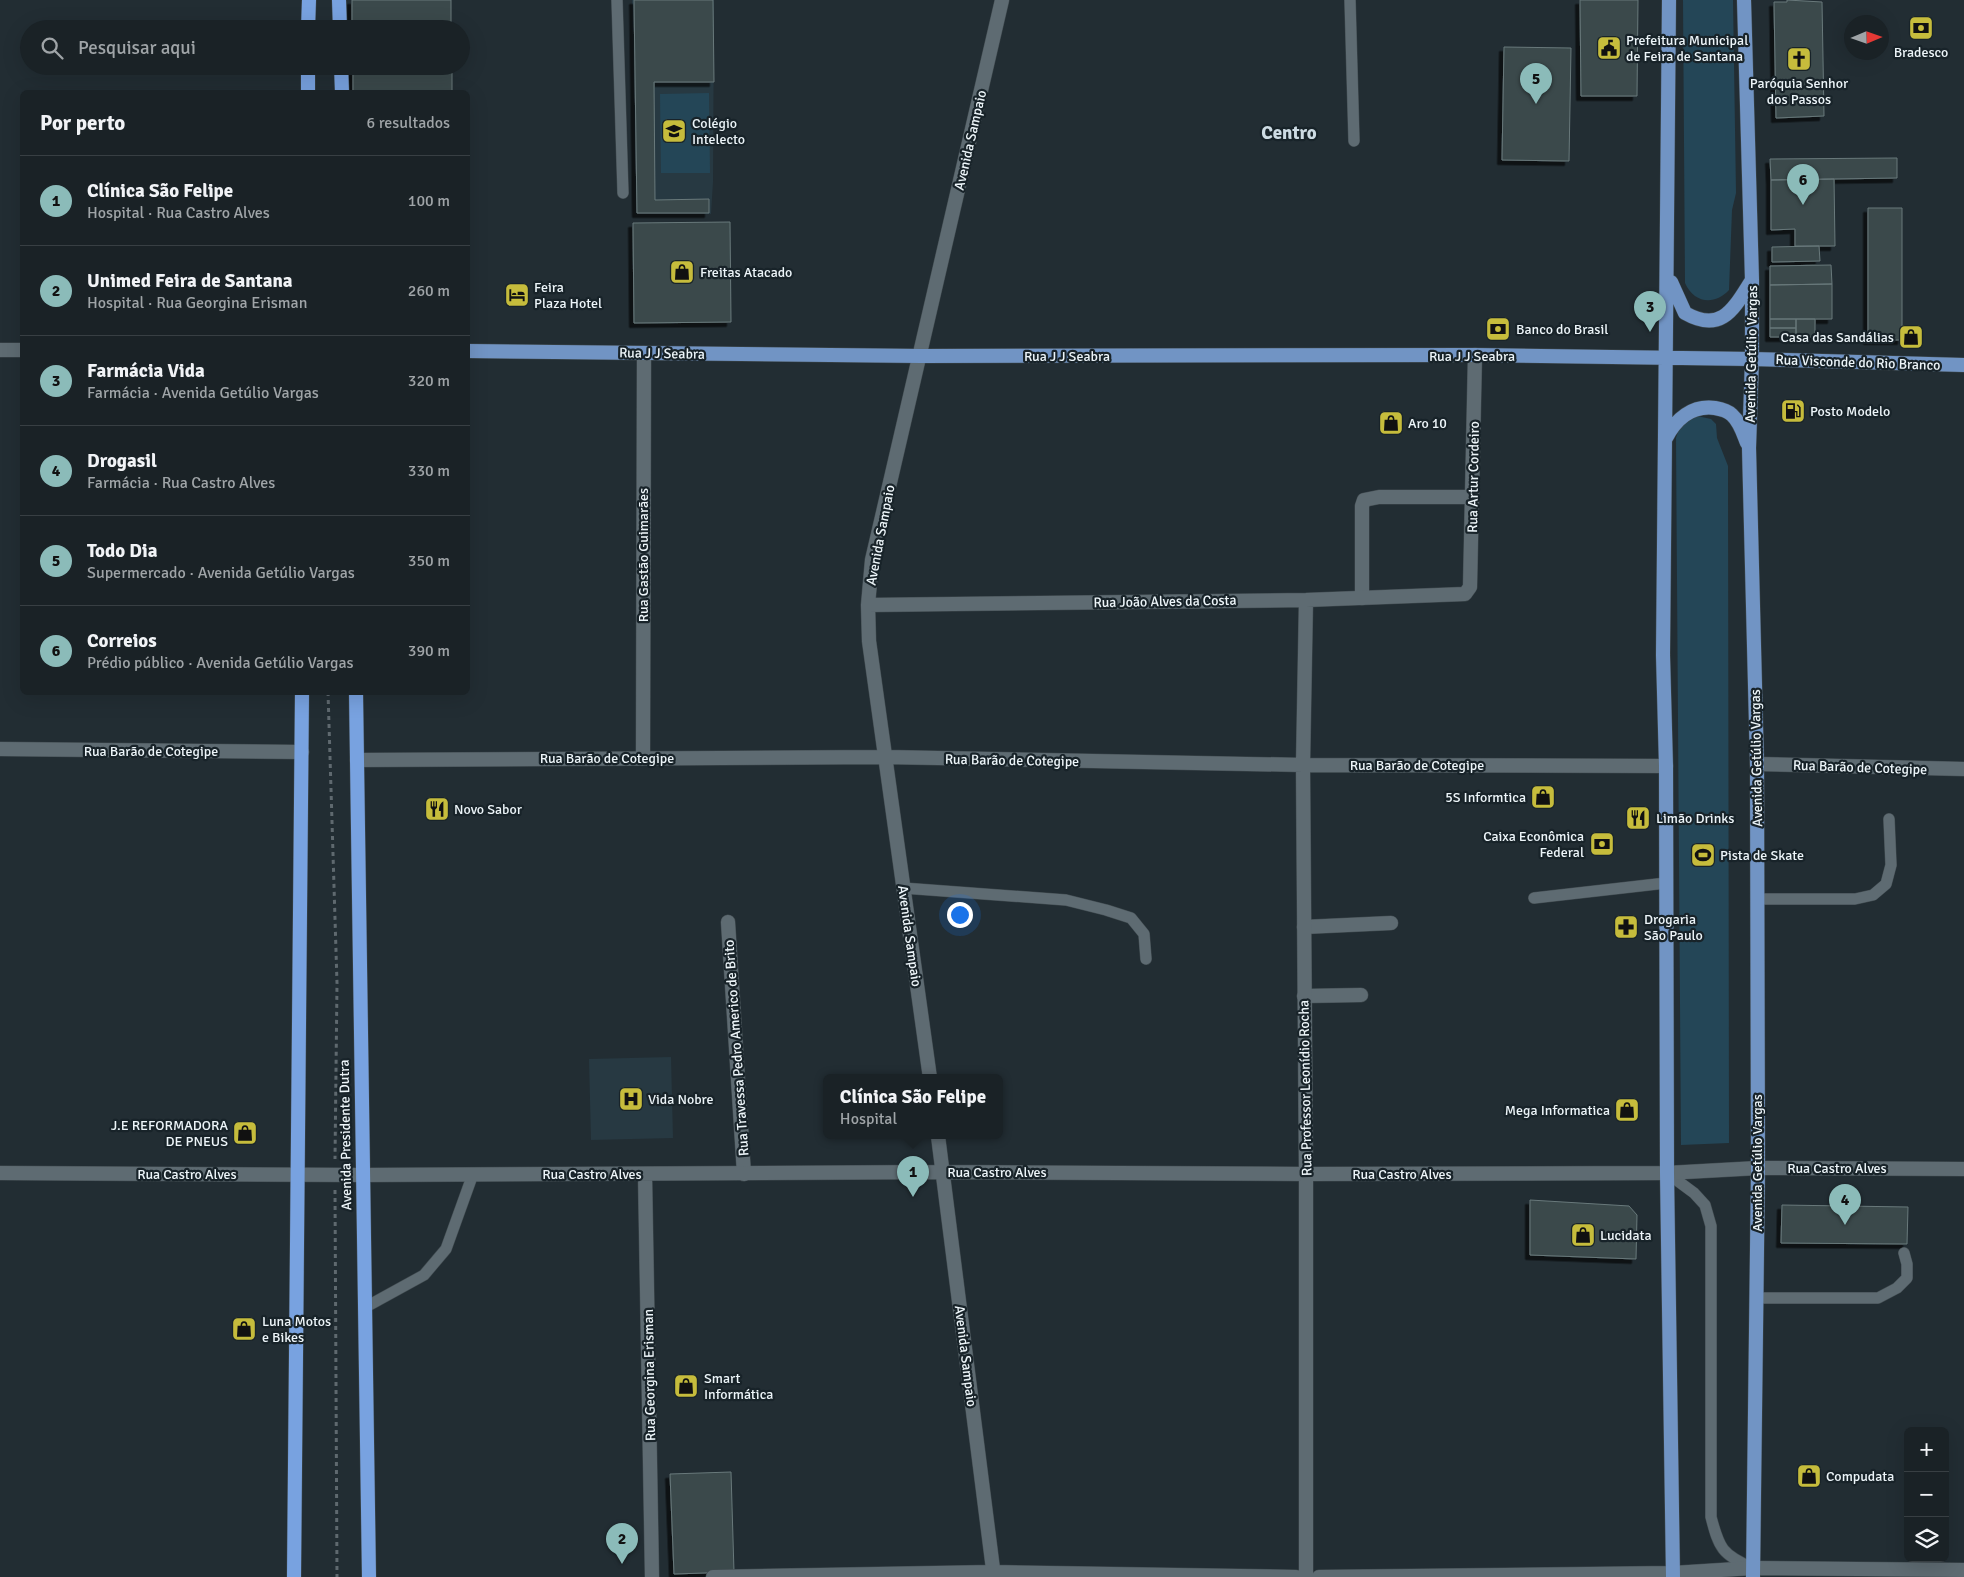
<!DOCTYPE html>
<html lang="pt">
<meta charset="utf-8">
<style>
:root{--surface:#1a2226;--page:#272f32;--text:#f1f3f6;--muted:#9fa4a7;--line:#383f43;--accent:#8bbbb9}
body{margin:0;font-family:Signika,sans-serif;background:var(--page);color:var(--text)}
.controls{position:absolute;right:15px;bottom:15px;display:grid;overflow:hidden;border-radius:8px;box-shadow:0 5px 20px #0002}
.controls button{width:45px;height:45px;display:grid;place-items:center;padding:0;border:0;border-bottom:1px solid var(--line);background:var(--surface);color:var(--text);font:25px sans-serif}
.compass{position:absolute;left:1844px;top:15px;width:45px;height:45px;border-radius:50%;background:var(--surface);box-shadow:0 5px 20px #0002;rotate:88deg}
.you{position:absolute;left:959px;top:914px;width:18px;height:18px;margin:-12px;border:4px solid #fff;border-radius:50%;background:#1a73e8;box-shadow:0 0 0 8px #1a73e833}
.badge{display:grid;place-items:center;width:32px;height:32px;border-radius:50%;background:var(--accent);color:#111;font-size:16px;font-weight:700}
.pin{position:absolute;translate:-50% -41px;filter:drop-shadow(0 1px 2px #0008)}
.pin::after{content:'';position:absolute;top:26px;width:18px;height:15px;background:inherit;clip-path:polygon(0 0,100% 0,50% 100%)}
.popup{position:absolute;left:823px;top:1074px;width:180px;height:65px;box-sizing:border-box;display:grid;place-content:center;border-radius:8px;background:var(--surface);filter:drop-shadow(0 1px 4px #0005);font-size:16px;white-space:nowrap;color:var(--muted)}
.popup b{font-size:19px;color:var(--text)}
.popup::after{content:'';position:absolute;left:50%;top:100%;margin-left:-10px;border:10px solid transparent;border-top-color:var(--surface)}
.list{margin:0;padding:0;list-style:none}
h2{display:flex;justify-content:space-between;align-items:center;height:65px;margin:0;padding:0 20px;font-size:21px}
h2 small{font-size:16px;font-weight:400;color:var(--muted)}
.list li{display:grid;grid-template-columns:32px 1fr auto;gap:15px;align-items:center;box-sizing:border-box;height:90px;padding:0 20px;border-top:1px solid var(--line)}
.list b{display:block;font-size:19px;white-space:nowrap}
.list p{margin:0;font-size:16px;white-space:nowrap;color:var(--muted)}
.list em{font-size:16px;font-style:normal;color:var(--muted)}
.icon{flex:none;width:28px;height:28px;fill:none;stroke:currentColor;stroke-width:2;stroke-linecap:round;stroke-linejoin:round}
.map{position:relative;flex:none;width:1964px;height:1577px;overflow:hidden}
.search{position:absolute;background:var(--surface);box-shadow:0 5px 20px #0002;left:20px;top:20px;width:450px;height:55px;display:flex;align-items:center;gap:12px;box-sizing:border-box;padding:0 18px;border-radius:28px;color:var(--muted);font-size:19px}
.panel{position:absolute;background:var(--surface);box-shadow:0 5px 20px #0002;left:20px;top:90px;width:450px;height:605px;border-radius:8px}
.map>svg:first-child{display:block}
.built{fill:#273942}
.green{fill:#244657}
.building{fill:#3a494b;stroke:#69797b;filter:url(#shadow)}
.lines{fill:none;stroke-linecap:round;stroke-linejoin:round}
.service-casing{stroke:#414b50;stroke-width:12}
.minor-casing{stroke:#414b50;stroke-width:15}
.tertiary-casing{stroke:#414b50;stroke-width:15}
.primary-casing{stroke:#414b50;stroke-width:15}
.trunk-casing{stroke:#414b50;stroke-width:15}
.path{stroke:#5f696f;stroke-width:3;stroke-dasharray:4 4;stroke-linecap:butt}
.service{stroke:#5e6b72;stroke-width:11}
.minor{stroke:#5e6b72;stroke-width:14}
.tertiary{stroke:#5e6b72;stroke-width:14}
.primary{stroke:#7194c4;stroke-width:14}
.trunk{stroke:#78a2e0;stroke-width:14}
.labels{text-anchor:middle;stroke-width:4.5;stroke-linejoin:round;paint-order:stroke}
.poi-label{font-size:14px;fill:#edf5f9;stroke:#182329;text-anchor:start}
.street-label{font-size:14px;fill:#edf5f9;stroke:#182329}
.district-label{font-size:19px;font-weight:bold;fill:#cddbe3;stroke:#182329}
</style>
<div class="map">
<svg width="1964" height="1577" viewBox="0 0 1964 1577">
<defs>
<filter id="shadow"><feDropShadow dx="-4.5" dy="4.5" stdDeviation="0" flood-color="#0009"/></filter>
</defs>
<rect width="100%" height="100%" fill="#222d33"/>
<path class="built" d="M632 0H714L713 182 711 214H636Z
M671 1057 673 1138 591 1140 589 1059Z"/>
<path class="green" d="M1683 0H1733L1736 193 1732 210 1729 290C1714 306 1694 303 1685 283Z
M709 93 710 173H661L660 94Z
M1697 416 1711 419 1716 424 1717 438 1728 466 1729 1143 1681 1145 1676 438 1680 426Z"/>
<path class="building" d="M352 0H451V29H352Z
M634 0H713L714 82H654L655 200 709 199V213H637Z
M1580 0H1638L1637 96H1581Z
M1787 0 1822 2 1824 116 1776 118 1774 2H1787Z
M1504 47 1571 48 1569 161 1502 160Z
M353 66H452V92H353Z
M1897 158V178L1771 180 1770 159Z
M1834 179 1835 246H1795V229L1771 230V180Z
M1868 208H1902V340H1868Z
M730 222 731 322 634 323 633 223Z
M1819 246 1820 261 1772 262V247Z
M1831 265 1832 284 1770 285V266Z
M1832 284V319H1770V285Z
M1770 319H1796V328H1770Z
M1796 319H1815V337H1796Z
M1770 328H1796V337H1770Z
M1530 1200 1629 1206 1637 1215 1636 1259 1530 1255Z
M1782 1205 1908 1207 1907 1244 1781 1243Z
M731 1472 734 1572 674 1574 670 1474Z"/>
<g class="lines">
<defs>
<path id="service" d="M617 0 623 193
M1350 0 1354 141
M903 888 1066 900 1106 910 1131 918 1144 934 1146 959
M1534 898 1666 883
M1757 899H1855L1873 895 1886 884 1891 865 1889 819
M1667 1173 1694 1193 1705 1205 1711 1226V1517C1719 1548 1722 1555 1753 1568
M1756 1298H1878L1897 1288 1907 1278V1264L1904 1253
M364 1308 424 1275 446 1249 473 1174"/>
<path id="minor" d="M0 350H22
M1362 598V506L1364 500 1379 497H1472
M728 922 744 1174
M1304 927 1391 923
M1304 996 1361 995"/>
<path id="tertiary" d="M868 605 1306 600 1465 594 1470 587 1475 355
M0 749 302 752
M643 757 644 353
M357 760 885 757 1303 765 1666 766
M1757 764 1964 769
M930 1078 869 641 868 605 872 560 1002 0
M938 1136 994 1577
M0 1173 362 1175 943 1172 1306 1174 1667 1173 1758 1168 1964 1169
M645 1174 652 1577
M713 1577 993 1572 1296 1577
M1306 1577V1174L1303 765 1306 600
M1319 1577 1673 1573 1753 1568 1964 1570"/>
<path id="primary" d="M1669 0 1663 655 1666 766 1667 1173 1673 1577
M1744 0 1752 280V359L1749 448 1757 764 1758 1168 1753 1577
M1671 282 1685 313C1722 334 1734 308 1752 280
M468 351 921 356 1475 355 1752 359 1964 365
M1666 438C1676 419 1692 405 1715 408 1721 409 1728 411 1732 415 1740 422 1743 433 1747 443"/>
<path id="trunk" d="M339 0 340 29
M308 29 309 0
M341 66 342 92
M308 92V66
M356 692 369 1577
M294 1577 302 692"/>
</defs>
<use href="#service" class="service-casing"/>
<use href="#minor" class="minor-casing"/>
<use href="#tertiary" class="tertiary-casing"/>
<use href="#primary" class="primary-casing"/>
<use href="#trunk" class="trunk-casing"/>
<path class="path" d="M328 692 337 983 335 1159
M335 1190 337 1577"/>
<use href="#service" class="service"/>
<use href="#minor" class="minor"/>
<use href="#tertiary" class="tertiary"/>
<use href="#primary" class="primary"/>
<use href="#trunk" class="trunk"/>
</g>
<defs>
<symbol id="bank-square" viewBox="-11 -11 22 22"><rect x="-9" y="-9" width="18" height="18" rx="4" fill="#c6bc3c" stroke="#182329"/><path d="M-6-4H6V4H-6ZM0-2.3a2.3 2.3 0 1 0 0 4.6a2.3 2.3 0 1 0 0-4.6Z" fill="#111"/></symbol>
<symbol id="civic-square" viewBox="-11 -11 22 22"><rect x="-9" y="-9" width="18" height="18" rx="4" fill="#c6bc3c" stroke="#182329"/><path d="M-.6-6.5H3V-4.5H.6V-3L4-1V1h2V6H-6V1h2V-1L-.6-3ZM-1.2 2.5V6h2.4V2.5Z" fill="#111"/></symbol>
<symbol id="church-square" viewBox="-11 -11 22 22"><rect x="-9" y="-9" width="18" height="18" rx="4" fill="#c6bc3c" stroke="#182329"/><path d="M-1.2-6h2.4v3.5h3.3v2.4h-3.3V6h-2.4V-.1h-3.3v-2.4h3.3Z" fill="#111"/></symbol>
<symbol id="school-square" viewBox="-11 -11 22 22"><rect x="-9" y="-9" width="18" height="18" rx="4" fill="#c6bc3c" stroke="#182329"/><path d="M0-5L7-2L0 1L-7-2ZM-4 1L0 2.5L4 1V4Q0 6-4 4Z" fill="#111"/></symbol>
<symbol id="shop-square" viewBox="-11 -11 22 22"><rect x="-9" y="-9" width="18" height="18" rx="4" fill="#c6bc3c" stroke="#182329"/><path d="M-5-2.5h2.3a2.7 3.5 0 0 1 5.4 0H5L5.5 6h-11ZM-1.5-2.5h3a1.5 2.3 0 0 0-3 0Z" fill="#111"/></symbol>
<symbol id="hotel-square" viewBox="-11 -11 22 22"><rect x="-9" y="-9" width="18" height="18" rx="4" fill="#c6bc3c" stroke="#182329"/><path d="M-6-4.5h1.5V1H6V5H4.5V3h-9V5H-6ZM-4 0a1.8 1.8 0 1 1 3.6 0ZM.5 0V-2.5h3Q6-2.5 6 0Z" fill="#111"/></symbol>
<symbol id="fuel-square" viewBox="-11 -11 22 22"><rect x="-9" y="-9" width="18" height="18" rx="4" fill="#c6bc3c" stroke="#182329"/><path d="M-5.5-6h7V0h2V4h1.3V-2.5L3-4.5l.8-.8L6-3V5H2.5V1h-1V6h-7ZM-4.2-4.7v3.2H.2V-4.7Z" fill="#111"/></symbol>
<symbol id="restaurant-square" viewBox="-11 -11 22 22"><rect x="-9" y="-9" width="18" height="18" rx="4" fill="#c6bc3c" stroke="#182329"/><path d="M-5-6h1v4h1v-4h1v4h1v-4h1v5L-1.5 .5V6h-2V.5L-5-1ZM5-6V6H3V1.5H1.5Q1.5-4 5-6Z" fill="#111"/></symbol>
<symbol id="stadium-square" viewBox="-11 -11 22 22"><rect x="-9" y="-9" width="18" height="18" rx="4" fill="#c6bc3c" stroke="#182329"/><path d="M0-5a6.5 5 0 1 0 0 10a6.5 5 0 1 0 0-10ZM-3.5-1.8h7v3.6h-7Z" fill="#111"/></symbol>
<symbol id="pharmacy-square" viewBox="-11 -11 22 22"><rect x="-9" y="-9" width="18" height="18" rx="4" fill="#c6bc3c" stroke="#182329"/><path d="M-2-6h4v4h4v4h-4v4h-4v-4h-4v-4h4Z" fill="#111"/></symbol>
<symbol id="hospital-square" viewBox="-11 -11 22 22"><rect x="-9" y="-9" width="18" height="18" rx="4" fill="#c6bc3c" stroke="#182329"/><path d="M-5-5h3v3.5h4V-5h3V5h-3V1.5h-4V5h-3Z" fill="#111"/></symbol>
</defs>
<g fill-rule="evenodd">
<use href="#bank-square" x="1907" y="14" width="28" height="28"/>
<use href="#civic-square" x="1595" y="34" width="28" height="28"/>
<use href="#church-square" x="1785" y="45" width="28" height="28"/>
<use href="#school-square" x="660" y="117" width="28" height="28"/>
<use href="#shop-square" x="668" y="258" width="28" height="28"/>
<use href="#hotel-square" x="503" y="281" width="28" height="28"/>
<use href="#bank-square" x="1484" y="315" width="28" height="28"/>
<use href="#shop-square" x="1897" y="323" width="28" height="28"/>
<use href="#fuel-square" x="1779" y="397" width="28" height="28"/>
<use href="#shop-square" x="1377" y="409" width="28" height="28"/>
<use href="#shop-square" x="1529" y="783" width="28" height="28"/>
<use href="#restaurant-square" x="423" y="795" width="28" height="28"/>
<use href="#restaurant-square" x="1624" y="804" width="28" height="28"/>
<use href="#bank-square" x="1588" y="830" width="28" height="28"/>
<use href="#stadium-square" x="1689" y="841" width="28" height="28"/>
<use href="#pharmacy-square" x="1612" y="913" width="28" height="28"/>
<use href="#hospital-square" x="617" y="1085" width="28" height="28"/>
<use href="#shop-square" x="1613" y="1096" width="28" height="28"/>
<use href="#shop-square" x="231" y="1119" width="28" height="28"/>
<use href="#shop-square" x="1569" y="1221" width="28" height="28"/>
<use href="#shop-square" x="230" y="1315" width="28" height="28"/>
<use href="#shop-square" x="672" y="1372" width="28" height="28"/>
<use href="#shop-square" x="1795" y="1462" width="28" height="28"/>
</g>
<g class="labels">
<g class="poi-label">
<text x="1626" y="45">Prefeitura Municipal<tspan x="1626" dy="16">de Feira de Santana</tspan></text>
<text x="1921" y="57" text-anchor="middle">Bradesco</text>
<text x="1799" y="88" text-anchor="middle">Paróquia Senhor<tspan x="1799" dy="16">dos Passos</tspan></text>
<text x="692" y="128">Colégio<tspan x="692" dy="16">Intelecto</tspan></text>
<text x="700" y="277">Freitas Atacado</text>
<text x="534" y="292">Feira<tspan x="534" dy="16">Plaza Hotel</tspan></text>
<text x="1516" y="334">Banco do Brasil</text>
<text x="1894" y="342" text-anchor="end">Casa das Sandálias</text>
<text x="1810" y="416">Posto Modelo</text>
<text x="1408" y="428">Aro 10</text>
<text x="1526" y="802" text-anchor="end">5S Informtica</text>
<text x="454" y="814">Novo Sabor</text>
<text x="1656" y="823">Limão Drinks</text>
<text x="1584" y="841" text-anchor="end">Caixa Econômica<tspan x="1584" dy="16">Federal</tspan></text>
<text x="1720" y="860">Pista de Skate</text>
<text x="1644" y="924">Drogaria<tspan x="1644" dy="16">São Paulo</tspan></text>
<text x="648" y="1104">Vida Nobre</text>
<text x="1610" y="1115" text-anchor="end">Mega Informatica</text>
<text x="228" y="1130" text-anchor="end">J.E REFORMADORA<tspan x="228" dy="16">DE PNEUS</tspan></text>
<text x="1600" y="1240">Lucidata</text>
<text x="262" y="1326">Luna Motos<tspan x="262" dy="16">e Bikes</tspan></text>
<text x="704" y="1383">Smart<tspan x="704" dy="16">Informática</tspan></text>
<text x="1826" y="1481">Compudata</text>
</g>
<g class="street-label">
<text transform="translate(970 140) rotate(-77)" y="5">Avenida Sampaio</text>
<text transform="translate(662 353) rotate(1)" y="5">Rua J J Seabra</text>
<text transform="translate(1751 354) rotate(-89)" y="5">Avenida Getúlio Vargas</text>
<text x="1067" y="361">Rua J J Seabra</text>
<text x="1472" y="361">Rua J J Seabra</text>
<text transform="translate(1858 362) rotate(2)" y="5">Rua Visconde do Rio Branco</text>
<text transform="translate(1473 477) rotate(-89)" y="5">Rua Artur Cordeiro</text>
<text transform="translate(880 535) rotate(-79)" y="5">Avenida Sampaio</text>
<text transform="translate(643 555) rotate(-90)" y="5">Rua Gastão Guimarães</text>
<text transform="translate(1165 601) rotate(-1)" y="5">Rua João Alves da Costa</text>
<text x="151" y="756">Rua Barão de Cotegipe</text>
<text x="607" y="763">Rua Barão de Cotegipe</text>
<text transform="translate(1756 758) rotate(-91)" y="5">Avenida Getúlio Vargas</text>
<text transform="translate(1012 760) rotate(1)" y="5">Rua Barão de Cotegipe</text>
<text x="1417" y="770">Rua Barão de Cotegipe</text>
<text transform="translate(1860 767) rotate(2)" y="5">Rua Barão de Cotegipe</text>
<text transform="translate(910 936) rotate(82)" y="5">Avenida Sampaio</text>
<text transform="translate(736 1048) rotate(-94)" y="5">Rua Travessa Pedro Americo de Brito</text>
<text transform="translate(1305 1088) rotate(-91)" y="5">Rua Professor Leonídio Rocha</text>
<text transform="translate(345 1135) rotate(-91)" y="5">Avenida Presidente Dutra</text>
<text transform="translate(1757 1163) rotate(-90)" y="5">Avenida Getúlio Vargas</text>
<text x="1837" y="1173">Rua Castro Alves</text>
<text x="997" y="1177">Rua Castro Alves</text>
<text x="187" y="1179">Rua Castro Alves</text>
<text x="592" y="1179">Rua Castro Alves</text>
<text x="1402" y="1179">Rua Castro Alves</text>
<text transform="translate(966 1356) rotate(83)" y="5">Avenida Sampaio</text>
<text transform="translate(649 1375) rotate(-91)" y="5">Rua Georgina Erisman</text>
</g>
<g class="district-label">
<text x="1289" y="139">Centro</text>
</g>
</g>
</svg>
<div class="controls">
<button>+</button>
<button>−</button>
<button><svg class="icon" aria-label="layers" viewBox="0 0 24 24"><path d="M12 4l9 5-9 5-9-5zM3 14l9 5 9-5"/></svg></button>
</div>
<svg class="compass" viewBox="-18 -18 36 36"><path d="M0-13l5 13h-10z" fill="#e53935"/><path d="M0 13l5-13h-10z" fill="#9fa4a7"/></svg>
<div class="you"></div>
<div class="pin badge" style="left:913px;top:1197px">1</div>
<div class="popup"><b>Clínica São Felipe</b>Hospital</div>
<div class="pin badge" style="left:622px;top:1564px">2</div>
<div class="pin badge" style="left:1650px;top:332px">3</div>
<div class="pin badge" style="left:1845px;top:1225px">4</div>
<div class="pin badge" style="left:1536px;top:104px">5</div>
<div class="pin badge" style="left:1803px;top:205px">6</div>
<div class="search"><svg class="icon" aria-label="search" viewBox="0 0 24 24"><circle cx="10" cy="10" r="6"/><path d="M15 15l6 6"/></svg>Pesquisar aqui</div>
<section class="panel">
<h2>Por perto<small>6 resultados</small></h2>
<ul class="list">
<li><span class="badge">1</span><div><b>Clínica São Felipe</b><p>Hospital · Rua Castro Alves</p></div><em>100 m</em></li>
<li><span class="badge">2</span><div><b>Unimed Feira de Santana</b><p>Hospital · Rua Georgina Erisman</p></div><em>260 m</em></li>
<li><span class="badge">3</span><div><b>Farmácia Vida</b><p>Farmácia · Avenida Getúlio Vargas</p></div><em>320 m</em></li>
<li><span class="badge">4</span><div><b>Drogasil</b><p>Farmácia · Rua Castro Alves</p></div><em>330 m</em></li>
<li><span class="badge">5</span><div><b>Todo Dia</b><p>Supermercado · Avenida Getúlio Vargas</p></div><em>350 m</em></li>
<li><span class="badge">6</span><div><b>Correios</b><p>Prédio público · Avenida Getúlio Vargas</p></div><em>390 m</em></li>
</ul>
</section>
</div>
